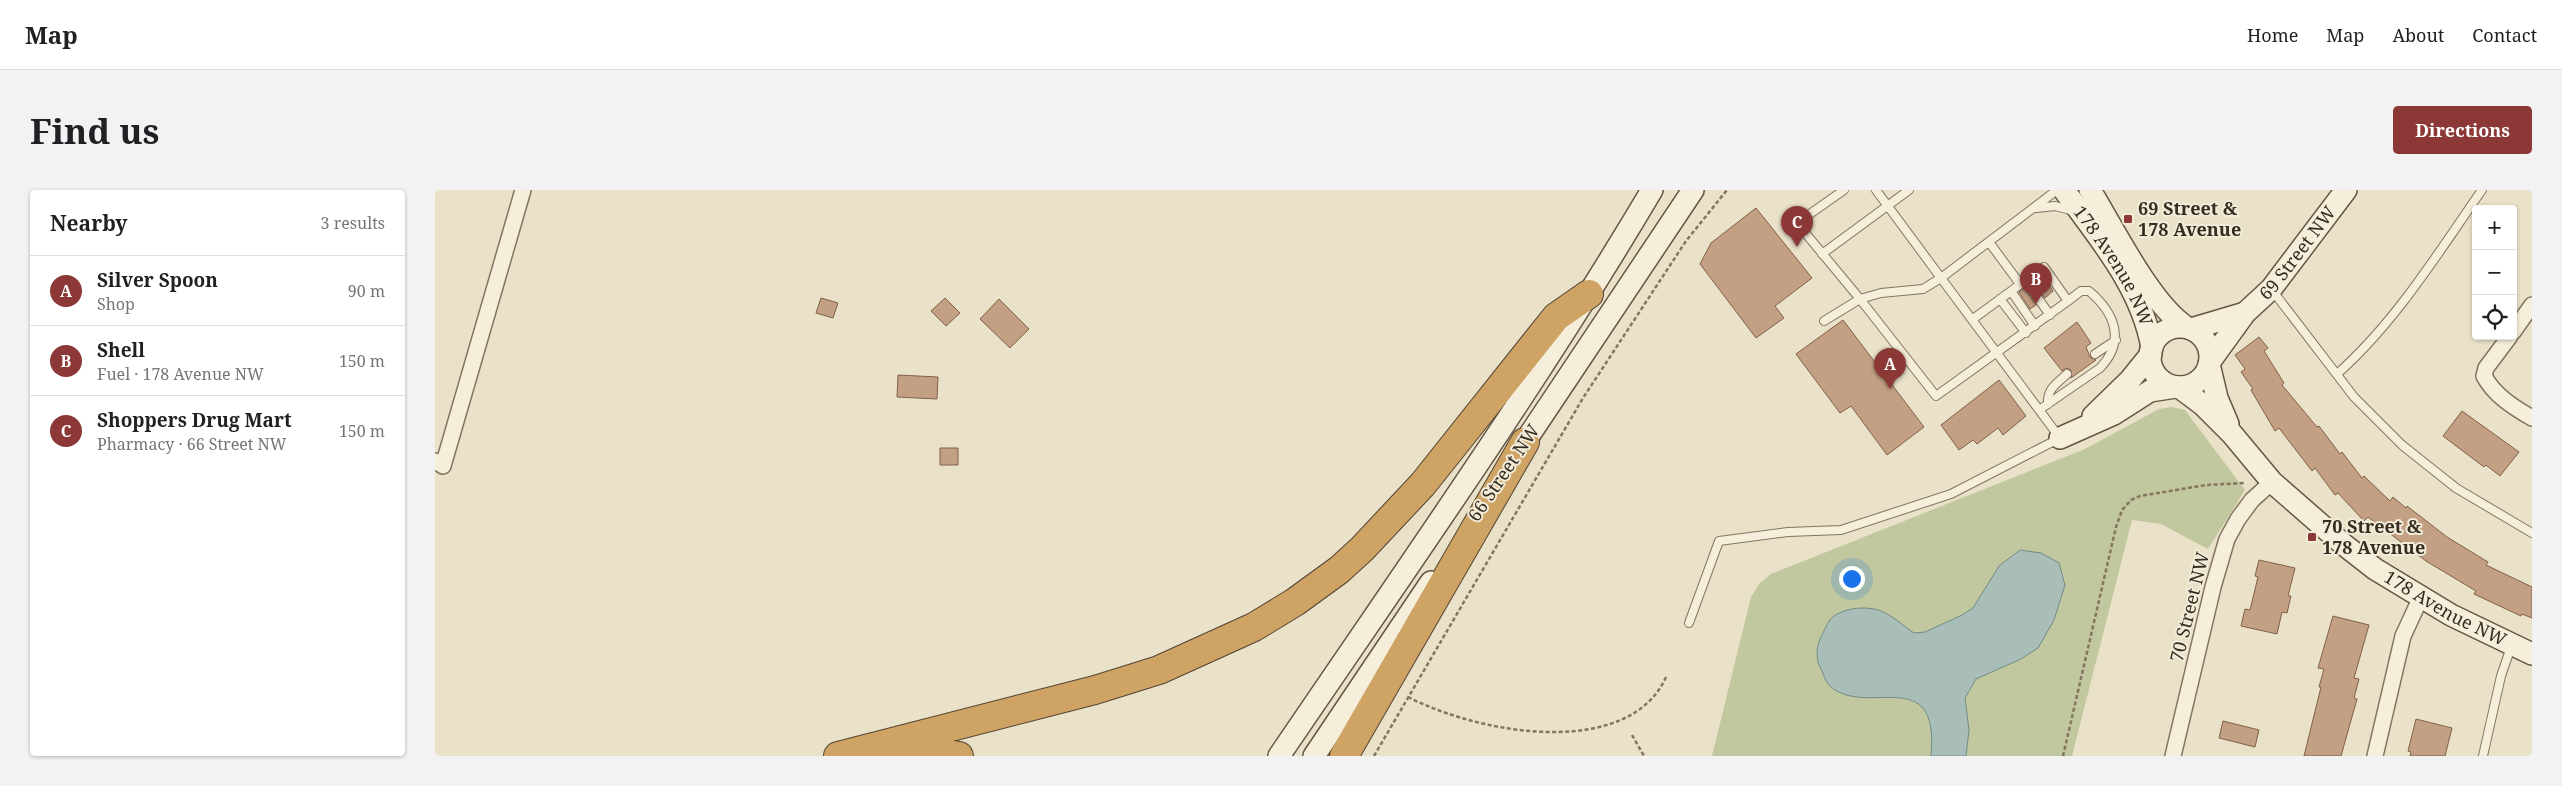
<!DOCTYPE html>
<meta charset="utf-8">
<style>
:root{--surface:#fff;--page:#f2f2f2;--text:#202124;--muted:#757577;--line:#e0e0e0;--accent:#8c3836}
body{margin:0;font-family:"Noto Serif",serif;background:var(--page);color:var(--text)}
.controls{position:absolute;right:15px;top:15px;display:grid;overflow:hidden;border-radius:5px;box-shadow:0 1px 4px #0004}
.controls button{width:45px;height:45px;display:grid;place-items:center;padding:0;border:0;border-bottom:1px solid var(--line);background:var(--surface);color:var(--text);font:25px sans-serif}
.you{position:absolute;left:1416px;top:388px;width:18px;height:18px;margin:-12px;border:4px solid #fff;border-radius:50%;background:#1a73e8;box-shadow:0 0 0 8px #1a73e833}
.badge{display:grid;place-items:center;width:32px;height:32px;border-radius:50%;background:var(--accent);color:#fff;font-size:16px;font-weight:700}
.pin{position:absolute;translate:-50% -41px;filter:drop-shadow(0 1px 2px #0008)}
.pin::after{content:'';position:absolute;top:26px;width:18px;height:15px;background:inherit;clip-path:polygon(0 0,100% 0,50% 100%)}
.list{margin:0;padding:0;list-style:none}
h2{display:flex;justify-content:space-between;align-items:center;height:65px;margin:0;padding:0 20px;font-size:21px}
h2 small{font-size:16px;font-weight:400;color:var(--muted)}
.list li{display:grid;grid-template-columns:32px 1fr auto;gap:15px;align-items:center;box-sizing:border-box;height:70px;padding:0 20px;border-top:1px solid var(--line)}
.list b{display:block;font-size:19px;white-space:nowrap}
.list p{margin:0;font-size:16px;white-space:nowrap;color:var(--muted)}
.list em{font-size:16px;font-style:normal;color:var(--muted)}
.icon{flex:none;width:28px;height:28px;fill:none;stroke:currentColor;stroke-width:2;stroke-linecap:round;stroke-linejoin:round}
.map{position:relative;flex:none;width:2097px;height:566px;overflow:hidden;border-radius:5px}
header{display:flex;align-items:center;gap:30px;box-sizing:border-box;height:70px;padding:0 25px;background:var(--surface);border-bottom:1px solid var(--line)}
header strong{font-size:24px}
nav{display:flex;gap:28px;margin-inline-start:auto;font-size:18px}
.intro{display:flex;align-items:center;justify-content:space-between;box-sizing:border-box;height:120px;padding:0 30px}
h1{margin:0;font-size:35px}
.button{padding:12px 22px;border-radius:5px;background:var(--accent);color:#fff;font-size:18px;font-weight:700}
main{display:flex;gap:30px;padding:0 30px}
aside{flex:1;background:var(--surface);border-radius:5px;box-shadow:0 1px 4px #0004}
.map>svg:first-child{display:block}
.green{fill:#c1c79e}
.water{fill:#a9beb9;stroke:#718c86}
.building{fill:#c3a083;stroke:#806048}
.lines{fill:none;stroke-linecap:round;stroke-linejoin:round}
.lane-casing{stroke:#847460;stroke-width:10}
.street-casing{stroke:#847460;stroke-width:18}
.secondary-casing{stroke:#665543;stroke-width:24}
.highway-casing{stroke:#524333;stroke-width:30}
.path{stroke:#847460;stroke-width:2.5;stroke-dasharray:4 2.5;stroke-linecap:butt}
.lane{stroke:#f5eedb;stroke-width:8}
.street{stroke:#f5eedb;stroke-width:15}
.secondary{stroke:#f5eedb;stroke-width:21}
.highway{stroke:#cea364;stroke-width:28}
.poi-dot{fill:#8c3836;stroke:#f2ebd8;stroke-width:2}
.labels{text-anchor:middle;stroke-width:4;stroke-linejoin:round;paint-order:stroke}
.poi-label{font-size:18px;font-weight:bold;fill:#362c21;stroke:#f2ebd8;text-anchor:start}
.street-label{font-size:18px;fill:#362c21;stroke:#f2ebd8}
</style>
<header>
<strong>Map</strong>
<nav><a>Home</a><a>Map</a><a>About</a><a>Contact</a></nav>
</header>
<div class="intro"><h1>Find us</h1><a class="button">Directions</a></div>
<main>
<aside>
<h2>Nearby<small>3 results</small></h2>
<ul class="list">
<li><span class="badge">A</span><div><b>Silver Spoon</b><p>Shop</p></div><em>90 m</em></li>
<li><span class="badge">B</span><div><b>Shell</b><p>Fuel · 178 Avenue NW</p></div><em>150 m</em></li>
<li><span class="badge">C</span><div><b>Shoppers Drug Mart</b><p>Pharmacy · 66 Street NW</p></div><em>150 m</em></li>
</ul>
</aside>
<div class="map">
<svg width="2097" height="566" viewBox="0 0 2097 566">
<rect width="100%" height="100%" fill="#eae1c9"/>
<path class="green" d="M1737 217 1750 220 1810 300 1773 359 1726 334 1697 330 1637 566H1277L1316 407 1325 393 1336 384 1650 259 1724 219Z"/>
<path class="water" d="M1585 360 1606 363 1624 373 1630 395 1619 430 1603 458 1586 469 1541 489 1530 508 1534 540 1531 566H1496C1505 470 1429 530 1394 495 1390 491 1388 482 1385 477 1380 468 1382 453 1387 445 1390 439 1394 429 1399 426 1414 416 1439 415 1454 425 1462 430 1470 437 1479 443L1490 442 1527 425 1538 418 1564 376Z"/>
<path class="building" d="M1321 18 1377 88 1340 116 1349 128 1321 148 1265 74 1276 53Z
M1607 85 1618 101 1610 108 1598 92Z
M1589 98 1601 115 1595 119 1584 102Z
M386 108 403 113 398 128 381 123Z
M510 108 525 123 511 136 496 121Z
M564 109 594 139 575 158 545 129Z
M1408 130 1489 237 1452 265 1416 216 1405 223 1361 164Z
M1642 132 1656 153 1651 157 1655 167 1661 170 1636 188V180L1631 178 1627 181 1609 158Z
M1824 147 1833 158 1829 161 1849 193 1847 195 1882 237 1884 236 1905 264 1907 262 1927 288 1929 286 1955 311 1958 307 1971 318 1972 316 2012 347 2053 372 2051 375 2097 397V428L2087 424 2086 426 2039 404 2041 401 1991 371 1933 327 1929 331 1903 303 1900 305 1880 278 1877 281 1844 238 1840 241 1816 200 1818 199 1806 182 1810 179 1800 165Z
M463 185 503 187 502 209 462 207Z
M1564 190 1591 226 1568 245 1563 238 1542 254 1538 250 1524 260 1506 235Z
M2027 221 2084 262 2065 286 2051 275 2049 277 2008 246Z
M505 258H523V275H505Z
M1824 370 1860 378 1853 406H1856L1852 423 1847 422 1842 444 1806 436 1810 419 1815 420 1823 387 1820 386Z
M1898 426 1934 435 1919 488 1924 489 1919 508 1922 509 1906 566H1869L1886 497H1884L1889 479 1883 478Z
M1981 529 2017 538 2010 566H1975L1976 562 1973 561Z
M1788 531 1824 540 1820 557 1784 548Z"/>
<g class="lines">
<defs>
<path id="lane" d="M1441 0 1506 88 1488 99 1446 103 1425 109 1501 206 1633 111 1609 77 1538 129
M1601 18 1620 16 1636 20
M1554 52 1585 94
M1387 64 1474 0
M1590 90 1615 125
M1837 100 1919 207 1967 255 2021 298 2097 343
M1576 101 1600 136
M1565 109 1591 143
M1389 131 1425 109 1362 33 1409 0
M1660 164 1681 150
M1902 184C1960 133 2003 63 2047 0
M1613 214C1612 199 1621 194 1632 184
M1604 220 1665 178C1691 151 1680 123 1654 101H1646L1633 111
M1254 433 1284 351 1353 342 1406 340 1516 304 1625 248 1506 88 1622 0
M2048 566 2066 486 2076 457"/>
<path id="street" d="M2078 142 2097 115
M2075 146 2051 178 2049 186C2059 205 2078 217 2097 228
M0 271 8 276 88 0
M1738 566 1778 397 1792 349 1803 329 1817 310 1837 292
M1940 566 1968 446 1986 407"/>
<g id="secondary">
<path id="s1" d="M1629 0C1664 48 1707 98 1717 158"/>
<path d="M1655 0C1679 39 1715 113 1751 137"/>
<circle cx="1745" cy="167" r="30"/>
<path d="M1756 139 1810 123"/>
<path id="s2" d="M1776 170 1810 123 1836 99 1911 0"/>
<path d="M1774 174 1782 208 1793 234"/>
<path id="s3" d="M1744 197 1768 215 1797 244 1837 292 1908 354 1940 379 2016 425 2097 464"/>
<path d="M1658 226 1695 190 1716 164"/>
<path d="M1625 248 1679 224 1715 201 1741 197"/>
<path d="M1081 265 1258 0"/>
<path d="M844 566C971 379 1102 194 1217 0"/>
<path d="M879 566 996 392"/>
</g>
<path id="highway" d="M464 559H483L524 566
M403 566 660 500 724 480 819 437 860 412 904 380 927 359 988 294 1121 127 1154 104
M909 566 1090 252"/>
</defs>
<use href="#lane" class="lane-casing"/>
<use href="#street" class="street-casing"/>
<use href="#secondary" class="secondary-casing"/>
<use href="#highway" class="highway-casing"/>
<path class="path" d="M973 507C1054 548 1196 566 1231 487
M1197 545 1209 566
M939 566 1148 208 1251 51 1292 0
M1628 566 1681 337 1687 320 1696 310 1705 306 1771 295 1810 293"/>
<use href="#lane" class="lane"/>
<use href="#street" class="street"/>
<use href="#secondary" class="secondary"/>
<use href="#highway" class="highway"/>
</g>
<g class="poi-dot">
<rect x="1688" y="24" width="10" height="10" rx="2.5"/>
<rect x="1872" y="342" width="10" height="10" rx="2.5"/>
</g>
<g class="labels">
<g class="poi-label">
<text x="1703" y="25">69 Street &amp;<tspan x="1703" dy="21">178 Avenue</tspan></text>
<text x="1887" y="343">70 Street &amp;<tspan x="1887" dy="21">178 Avenue</tspan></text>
</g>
<g class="street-label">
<text dy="6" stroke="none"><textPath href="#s2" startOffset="138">69 Street NW</textPath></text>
<text dy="6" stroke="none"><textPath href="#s1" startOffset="91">178 Avenue NW</textPath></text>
<text transform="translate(1069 283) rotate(-56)" y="6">66 Street NW</text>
<text transform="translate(1755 417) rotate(-76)" y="6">70 Street NW</text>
<text dy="6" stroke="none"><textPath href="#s3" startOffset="349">178 Avenue NW</textPath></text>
</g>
</g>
</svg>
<div class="controls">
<button>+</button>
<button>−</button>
<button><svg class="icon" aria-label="locate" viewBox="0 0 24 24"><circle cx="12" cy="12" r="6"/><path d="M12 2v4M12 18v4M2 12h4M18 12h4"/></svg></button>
</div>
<div class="you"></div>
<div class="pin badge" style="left:1455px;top:199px">A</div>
<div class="pin badge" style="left:1601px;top:114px">B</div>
<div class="pin badge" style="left:1362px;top:57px">C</div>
</div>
</main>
